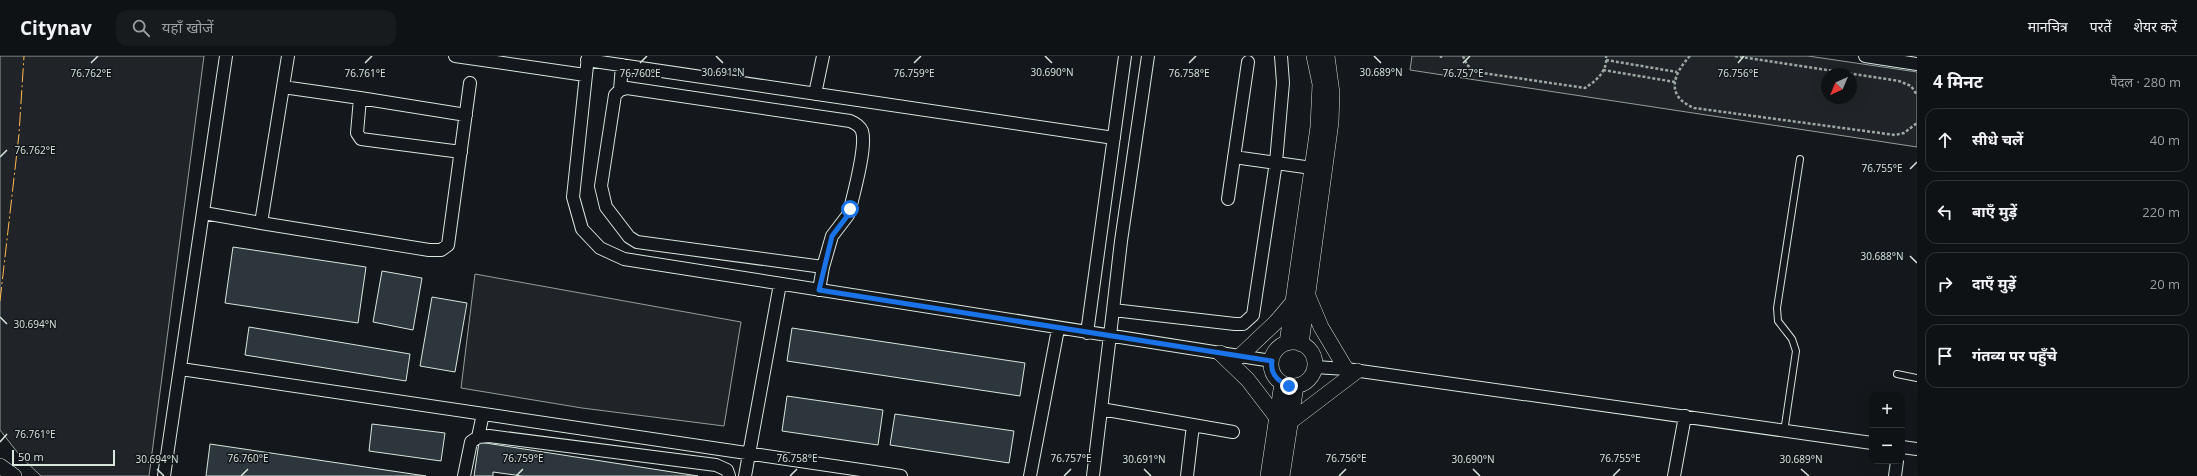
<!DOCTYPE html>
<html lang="hi">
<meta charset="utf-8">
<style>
:root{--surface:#0f1215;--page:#181b1e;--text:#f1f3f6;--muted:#9b9ea0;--line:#2f3234}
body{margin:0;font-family:"Open Sans","Noto Sans Devanagari",sans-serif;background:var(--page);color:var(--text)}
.controls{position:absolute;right:12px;bottom:12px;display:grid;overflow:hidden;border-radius:8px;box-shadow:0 4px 16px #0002}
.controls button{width:36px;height:36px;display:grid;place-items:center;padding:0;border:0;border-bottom:1px solid var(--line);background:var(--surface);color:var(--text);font:20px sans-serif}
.compass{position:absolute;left:1821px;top:12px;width:36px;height:36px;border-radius:50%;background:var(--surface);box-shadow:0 4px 16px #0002;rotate:224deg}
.scale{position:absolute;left:12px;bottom:10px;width:103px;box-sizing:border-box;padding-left:4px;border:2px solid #d8e6dc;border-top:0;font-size:11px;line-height:14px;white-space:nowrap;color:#d8e6dc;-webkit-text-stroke:3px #14181c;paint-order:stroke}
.stop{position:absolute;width:12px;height:12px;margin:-9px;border:3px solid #1a73e8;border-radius:50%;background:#fff}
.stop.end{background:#1a73e8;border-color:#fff;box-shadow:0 1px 4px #0008}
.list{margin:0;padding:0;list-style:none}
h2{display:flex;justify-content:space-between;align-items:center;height:52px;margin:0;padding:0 16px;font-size:17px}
h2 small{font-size:13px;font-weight:400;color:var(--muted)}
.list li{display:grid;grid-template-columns:26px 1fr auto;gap:12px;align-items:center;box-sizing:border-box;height:64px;margin:0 8px 8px;padding:0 8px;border:1px solid var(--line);border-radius:12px}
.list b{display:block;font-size:15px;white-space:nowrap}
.list em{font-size:13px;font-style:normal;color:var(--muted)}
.icon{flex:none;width:22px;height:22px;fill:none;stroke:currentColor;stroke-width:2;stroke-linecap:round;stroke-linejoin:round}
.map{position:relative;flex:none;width:1917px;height:420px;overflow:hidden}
header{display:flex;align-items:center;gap:24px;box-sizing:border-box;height:56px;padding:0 20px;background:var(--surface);border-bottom:1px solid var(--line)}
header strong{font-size:19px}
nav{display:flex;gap:22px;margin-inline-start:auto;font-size:14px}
.search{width:280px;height:36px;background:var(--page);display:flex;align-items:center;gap:10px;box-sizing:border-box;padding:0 14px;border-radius:12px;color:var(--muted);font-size:15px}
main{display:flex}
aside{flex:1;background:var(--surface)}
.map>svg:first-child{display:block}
.green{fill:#202428;stroke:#939e99;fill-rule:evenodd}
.building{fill:#2c363c;stroke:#d8e6dc}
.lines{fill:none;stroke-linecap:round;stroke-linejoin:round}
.service-casing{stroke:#d8e6dc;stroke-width:8}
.minor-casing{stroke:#d8e6dc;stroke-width:14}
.tertiary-casing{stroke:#d8e6dc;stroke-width:16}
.path{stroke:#9da8a2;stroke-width:2.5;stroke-dasharray:3 2;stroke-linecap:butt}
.service{stroke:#14181c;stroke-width:6}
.minor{stroke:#14181c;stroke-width:12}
.tertiary{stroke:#14181c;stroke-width:15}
.power{stroke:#ffb74d;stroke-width:1;stroke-dasharray:14 3 2 3;stroke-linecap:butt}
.route{stroke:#1a73e8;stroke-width:5}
.ticks{fill:none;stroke:#d8e6dc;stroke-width:1.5}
.ticks-label{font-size:10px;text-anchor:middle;fill:#d8e6dc;stroke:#14181c;stroke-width:3;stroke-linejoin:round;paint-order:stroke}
</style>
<header>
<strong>Citynav</strong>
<div class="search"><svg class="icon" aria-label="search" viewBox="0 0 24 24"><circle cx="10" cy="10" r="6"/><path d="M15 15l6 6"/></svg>यहाँ खोजें</div>
<nav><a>मानचित्र</a><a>परतें</a><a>शेयर करें</a></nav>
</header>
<main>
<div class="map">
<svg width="1917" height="420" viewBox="0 0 1917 420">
<rect width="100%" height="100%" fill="#14181c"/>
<path class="green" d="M0 0H204L149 420H41L21 401 0 374Z
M1412 0H1808L1917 16V91L1410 14ZM1827 18H1851V42H1827Z
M475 218 741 266 724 370 582 352 461 332Z"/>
<path class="building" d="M233 191 366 211 358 267 225 247Z
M382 215 422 222 413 274 373 266Z
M432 241 467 247 455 316 420 310Z
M249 271 410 298 406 325 245 299Z
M792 272 1025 307 1020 340 787 305Z
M787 340 883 354 878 389 782 375Z
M895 358 1014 375 1009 407 890 389Z
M372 368 445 377 441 405 369 395Z
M479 386 698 420H522L493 416V420H474Z
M210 388 426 420H206Z"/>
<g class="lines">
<defs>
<path id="service" d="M1897 318 1917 322
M1784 376 1796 295 1792 283 1778 265 1777 252 1800 103"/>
<path id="minor" d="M455 0 585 19
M588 0 573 141 582 173 600 192 624 203 1272 305
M1148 0 1121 185 1113 254 1235 268H1243L1253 259 1276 106 1283 27 1281 0
M1865 0 1917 8
M587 4 1114 82
M283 31 360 42
M620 34 622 9
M815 38 823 0
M461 96 361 83 357 77 360 42 466 59
M1234 101 1312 112
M1228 143 1248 6
M204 157 261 167 288 0
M261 167 429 194H441L448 189 470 27
M819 234 823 211 637 186 629 181 606 151 601 130 615 39 620 34 627 32 850 65C855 67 860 70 862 75 867 90 854 136 850 153L848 159 832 180 823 211
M1087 277 1125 0
M1315 311 1346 313 1872 387
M181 313 901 420
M1101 353 1193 369 1187 420
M1193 369 1233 376
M478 381 483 358
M1902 391 1917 393
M164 420 226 0
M464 420 471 386 478 381 489 380 716 409 727 414 729 420
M745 420 780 228
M1030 420 1058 273
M1093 420 1113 254
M1674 420 1685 360
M1895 420 1897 405"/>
<path id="tertiary" d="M1308 240 1321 271 1346 313
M1271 308a22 22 0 1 1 44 0a22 22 0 1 1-44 0Z
M1287 287 1318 71 1320 28 1314 0
M1301 288 1331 66 1332 37 1327 0
M1220 297 1248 324 1277 362
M1240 300 1276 266 1293 246
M1290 366 1357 315
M0 410 14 420
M1268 420 1282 327
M1282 420 1296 330"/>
</defs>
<use href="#service" class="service-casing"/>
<use href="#minor" class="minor-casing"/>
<use href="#tertiary" class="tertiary-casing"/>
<path class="path" d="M1463 0 1467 9 1476 16 1585 32C1596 25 1608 15 1606 0
M1690 0C1673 18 1665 40 1694 52L1895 79 1904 77 1917 67
M1735 0 1899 25 1911 30 1917 39
M1441 2V0
M1606 4 1677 16
M1603 14 1675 26"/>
<use href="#service" class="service"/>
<use href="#minor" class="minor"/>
<use href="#tertiary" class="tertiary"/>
<path class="power" d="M0 245 19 78 24 0"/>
</g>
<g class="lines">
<path class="route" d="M850 153 848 159 832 180 819 234 1272 305C1270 317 1277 325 1289 330"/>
</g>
<path class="ticks" d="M716 0 723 7M1045 0 1052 7M1374 0 1381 7M91 7 98 0M365 7 372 0M640 7 647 0M914 7 921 0M1189 7 1196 0M1463 7 1470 0M1738 7 1744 0M0 101 7 94M1910 113 1917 106M1910 200 1917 207M0 261 7 268M0 386 7 378M157 413 164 420M1144 413 1151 420M1473 413 1480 420M1801 413 1809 420M241 420 248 413M516 420 523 413M790 420 797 413M1064 420 1071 413M1339 420 1346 413M1613 420 1620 413"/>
<g class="ticks-label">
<text x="723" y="20">30.691°N</text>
<text x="1052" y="20">30.690°N</text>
<text x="1381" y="20">30.689°N</text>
<text x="365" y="21">76.761°E</text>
<text x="91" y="21">76.762°E</text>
<text x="640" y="21">76.760°E</text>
<text x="914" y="21">76.759°E</text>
<text x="1189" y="21">76.758°E</text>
<text x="1463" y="21">76.757°E</text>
<text x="1738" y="21">76.756°E</text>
<text x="35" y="98">76.762°E</text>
<text x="1882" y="116">76.755°E</text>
<text x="1882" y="204">30.688°N</text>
<text x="35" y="272">30.694°N</text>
<text x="35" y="382">76.761°E</text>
<text x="248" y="406">76.760°E</text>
<text x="523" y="406">76.759°E</text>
<text x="797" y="406">76.758°E</text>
<text x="1071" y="406">76.757°E</text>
<text x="1346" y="406">76.756°E</text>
<text x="1620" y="406">76.755°E</text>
<text x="157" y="407">30.694°N</text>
<text x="1144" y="407">30.691°N</text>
<text x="1473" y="407">30.690°N</text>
<text x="1801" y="407">30.689°N</text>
</g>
</svg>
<div class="controls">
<button>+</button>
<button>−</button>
</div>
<svg class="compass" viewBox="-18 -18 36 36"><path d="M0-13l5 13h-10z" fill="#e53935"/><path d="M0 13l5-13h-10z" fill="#9b9ea0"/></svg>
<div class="scale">50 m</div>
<div class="stop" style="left:850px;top:153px"></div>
<div class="stop end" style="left:1289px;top:330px"></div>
</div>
<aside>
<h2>4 मिनट<small>पैदल · 280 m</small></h2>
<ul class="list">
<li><svg class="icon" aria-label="ahead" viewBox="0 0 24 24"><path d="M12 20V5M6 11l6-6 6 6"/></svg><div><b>सीधे चलें</b></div><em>40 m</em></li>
<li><svg class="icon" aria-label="left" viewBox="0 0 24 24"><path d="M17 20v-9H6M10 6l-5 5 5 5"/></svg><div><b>बाएँ मुड़ें</b></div><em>220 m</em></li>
<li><svg class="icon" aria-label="right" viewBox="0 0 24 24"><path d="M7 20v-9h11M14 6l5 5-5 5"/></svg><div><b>दाएँ मुड़ें</b></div><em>20 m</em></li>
<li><svg class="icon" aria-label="arrive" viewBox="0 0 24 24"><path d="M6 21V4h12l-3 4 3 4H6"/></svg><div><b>गंतव्य पर पहुँचे</b></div></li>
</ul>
</aside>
</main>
